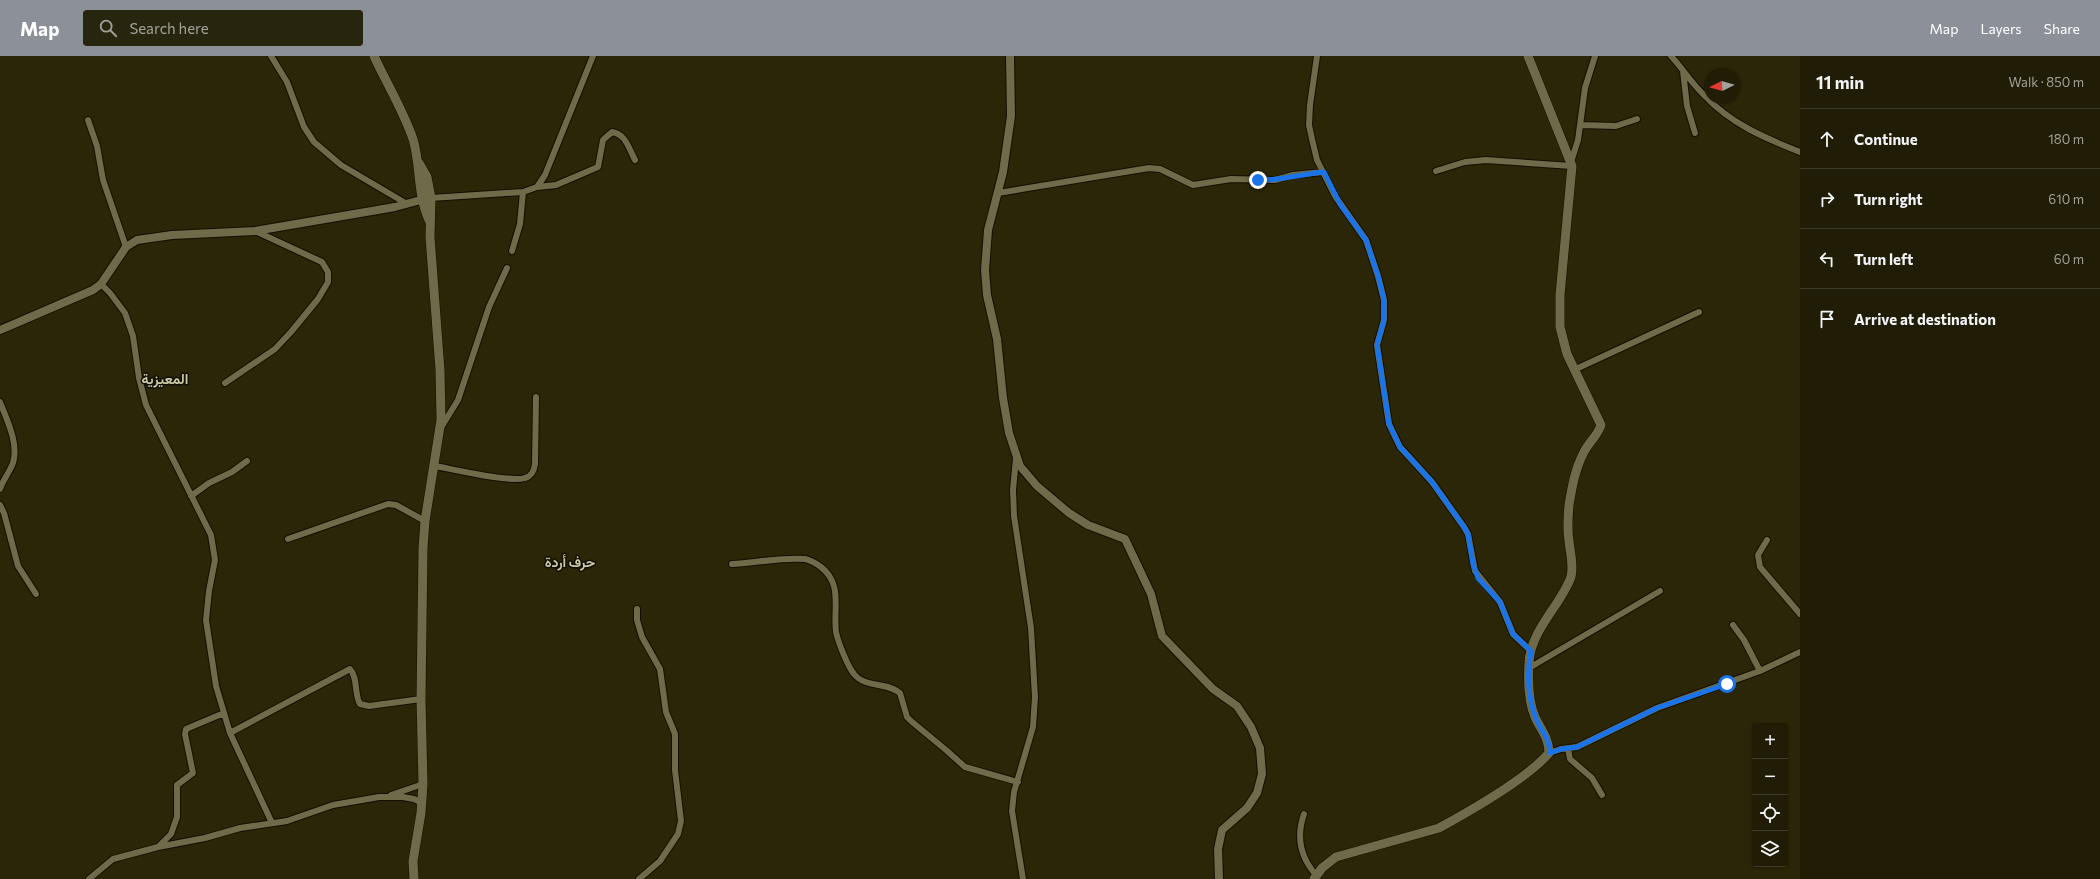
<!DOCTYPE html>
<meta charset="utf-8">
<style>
:root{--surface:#201c05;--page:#28250f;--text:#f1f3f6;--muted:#a2a19a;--line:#3d3a27;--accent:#8c9099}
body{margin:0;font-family:Commissioner,Vazirmatn,sans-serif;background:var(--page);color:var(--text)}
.controls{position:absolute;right:12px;bottom:12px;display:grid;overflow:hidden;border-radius:4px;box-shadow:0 1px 3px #0004}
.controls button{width:36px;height:36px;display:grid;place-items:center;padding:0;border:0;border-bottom:1px solid var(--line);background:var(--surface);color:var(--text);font:20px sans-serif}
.compass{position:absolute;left:1704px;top:12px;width:36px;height:36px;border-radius:50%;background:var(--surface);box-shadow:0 1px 3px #0004;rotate:265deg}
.stop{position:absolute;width:12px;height:12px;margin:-9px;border:3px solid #1a73e8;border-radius:50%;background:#fff}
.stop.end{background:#1a73e8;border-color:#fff;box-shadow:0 1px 4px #0008}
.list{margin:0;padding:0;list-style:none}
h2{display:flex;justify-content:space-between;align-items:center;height:52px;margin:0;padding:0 16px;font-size:17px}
h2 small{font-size:13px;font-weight:400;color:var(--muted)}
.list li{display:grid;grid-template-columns:26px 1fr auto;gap:12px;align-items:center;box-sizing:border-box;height:60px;padding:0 16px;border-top:1px solid var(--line)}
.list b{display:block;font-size:15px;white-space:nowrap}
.list em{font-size:13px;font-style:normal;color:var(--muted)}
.icon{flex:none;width:22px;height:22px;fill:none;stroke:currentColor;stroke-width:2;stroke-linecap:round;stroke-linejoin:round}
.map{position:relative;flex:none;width:1800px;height:823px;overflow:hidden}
header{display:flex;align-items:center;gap:24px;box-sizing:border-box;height:56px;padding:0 20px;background:var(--accent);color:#fff}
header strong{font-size:19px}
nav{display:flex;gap:22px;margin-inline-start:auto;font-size:14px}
.search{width:280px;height:36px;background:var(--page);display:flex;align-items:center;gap:10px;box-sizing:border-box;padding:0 14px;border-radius:4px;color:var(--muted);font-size:15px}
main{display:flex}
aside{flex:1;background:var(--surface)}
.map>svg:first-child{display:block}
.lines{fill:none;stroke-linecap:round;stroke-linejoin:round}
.minor-casing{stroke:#120f00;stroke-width:8}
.tertiary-casing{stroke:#120f00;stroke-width:10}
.secondary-casing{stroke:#120f00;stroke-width:10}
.minor{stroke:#6e6a4a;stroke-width:6}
.tertiary{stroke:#6e6a4a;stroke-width:8}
.secondary{stroke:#6e6a4a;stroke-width:9}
.route{stroke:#1a73e8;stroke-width:5}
.labels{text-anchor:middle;stroke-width:3;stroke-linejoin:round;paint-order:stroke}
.quarter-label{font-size:14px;font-weight:bold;fill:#cdc9a5;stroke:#110f04}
</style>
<header>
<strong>Map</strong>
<div class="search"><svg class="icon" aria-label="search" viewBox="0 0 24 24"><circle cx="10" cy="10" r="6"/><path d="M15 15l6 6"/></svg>Search here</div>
<nav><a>Map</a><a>Layers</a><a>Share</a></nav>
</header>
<main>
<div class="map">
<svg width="1800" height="823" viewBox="0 0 1800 823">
<rect width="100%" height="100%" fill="#2a2607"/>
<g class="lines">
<defs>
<path id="minor" d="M271 0 287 26 304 71 314 86 341 109 407 148
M1317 0 1310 49 1309 69 1312 83 1317 104 1335 140 1366 184 1378 220 1384 244V264L1377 289 1389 368 1400 391 1432 426 1464 471 1468 478 1475 515 1500 546 1513 578 1531 595
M1671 0C1683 13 1692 28 1705 40 1731 68 1765 82 1800 96
M1683 15 1687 50 1695 77
M88 64 97 90 103 124 126 191
M1580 69 1616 70 1637 63
M1571 106 1578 84 1585 32 1595 0
M1436 115 1465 106 1486 104 1572 110
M537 131 556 129 598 111 603 84 612 76C626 78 629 93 635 104
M998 137 1149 112 1160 113 1193 129 1231 123 1275 124 1293 119 1323 116
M431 142 523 136 537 131 545 119 593 0
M512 195 520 168 523 136
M101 228 110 237 125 257 133 280 139 322 146 349 211 479 215 504 209 535 206 564 216 630 230 677 272 767
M1576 313 1699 256
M225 327 275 293 291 276 318 243 328 226V216L322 206 255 175
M0 346C7 364 19 388 13 407 9 417 3 424 0 433
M442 370 458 344 489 251 507 212
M1016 402 1013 434 1014 460 1031 572 1035 641 1033 671 1014 736 1012 755 1023 823
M435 410C452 413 510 427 525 422 532 420 534 415 535 408L536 341
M191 440 209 427 232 416 247 405
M0 449 4 457 18 510 36 538
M288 483 388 448 396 449 425 465
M1767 484 1758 499 1760 511 1800 558
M732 508C754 507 783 501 805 503 810 504 817 508 821 511 843 528 833 553 836 576 838 586 848 611 854 618 865 632 887 626 900 637L907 661 911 665 946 694 965 711 1018 726
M637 553V564L642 581 660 613 666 656 675 678V714L681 765 678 778 660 805 639 823
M1733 569 1744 584 1760 615
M1529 612 1660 535
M230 677 350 613C358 621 354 638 360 648L369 650 421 643
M1568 693 1570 703 1592 722 1602 739
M1549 697 1561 693 1577 691 1657 652 1760 615 1800 596
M391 739 423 728
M1304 758C1296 781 1301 802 1316 819
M158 791 171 778 177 761V729L193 717 185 678 186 673 224 657
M89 823 113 803 158 791 205 782 240 772 287 765 333 749 379 741H403L414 743 422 747"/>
<path id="tertiary" d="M1010 0 1011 60 1003 116 988 174 985 214 987 239 997 283 1003 342 1009 377 1020 410 1037 430 1069 457 1088 469 1125 483 1151 538 1162 580 1213 633 1237 650 1251 671 1260 692 1262 718 1257 737 1247 752 1222 774 1218 793 1219 823
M0 274 93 234 101 228 126 191 137 184 172 179 255 175 395 151 428 142"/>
<path id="secondary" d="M374 0C387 28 403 54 413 83 421 110 417 138 429 164
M414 823 413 805 421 757 423 728 421 643 423 492 425 465 441 364 440 314 430 181 431 142 427 121 419 107
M1314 823 1322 812 1336 801 1439 772C1470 755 1527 723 1549 697 1549 682 1541 674 1535 661 1528 645 1528 624 1529 607 1530 575 1561 549 1571 521 1574 509 1570 496 1569 485 1567 473 1568 460 1569 449 1572 431 1575 413 1584 396 1589 386 1598 379 1601 369L1567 298 1560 271V239L1572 110 1528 0"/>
</defs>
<use href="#minor" class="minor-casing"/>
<use href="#tertiary" class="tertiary-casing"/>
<use href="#secondary" class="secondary-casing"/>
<use href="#minor" class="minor"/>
<use href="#tertiary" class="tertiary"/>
<use href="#secondary" class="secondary"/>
</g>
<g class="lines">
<path class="route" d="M1258 124C1279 125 1302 118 1324 116L1340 148 1366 184 1378 220 1384 244V264L1377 289 1389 368 1400 391 1432 426 1464 471 1468 478 1473 508 1478 522 1500 546 1513 578 1531 595C1527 616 1528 640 1535 660 1540 675 1549 679 1550 697L1561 693 1577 691 1657 652 1727 628"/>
</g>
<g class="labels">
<g class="quarter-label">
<text x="165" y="328">المعيزية</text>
<text x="570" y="511">حرف أردة</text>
</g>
</g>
</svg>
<div class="controls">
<button>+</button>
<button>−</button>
<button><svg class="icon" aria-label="locate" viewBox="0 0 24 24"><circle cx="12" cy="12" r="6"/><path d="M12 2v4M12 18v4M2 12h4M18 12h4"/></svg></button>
<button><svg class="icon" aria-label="layers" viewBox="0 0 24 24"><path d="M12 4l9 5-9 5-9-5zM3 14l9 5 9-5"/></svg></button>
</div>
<svg class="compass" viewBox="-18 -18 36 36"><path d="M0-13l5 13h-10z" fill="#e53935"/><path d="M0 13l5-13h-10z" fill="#a2a19a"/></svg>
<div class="stop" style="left:1727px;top:628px"></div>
<div class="stop end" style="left:1258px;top:124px"></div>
</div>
<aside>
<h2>11 min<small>Walk · 850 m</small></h2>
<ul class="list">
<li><svg class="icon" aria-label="ahead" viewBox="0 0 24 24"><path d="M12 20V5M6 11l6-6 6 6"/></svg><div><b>Continue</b></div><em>180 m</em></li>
<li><svg class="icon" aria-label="right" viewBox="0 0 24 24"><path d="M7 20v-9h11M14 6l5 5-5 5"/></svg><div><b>Turn right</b></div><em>610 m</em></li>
<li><svg class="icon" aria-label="left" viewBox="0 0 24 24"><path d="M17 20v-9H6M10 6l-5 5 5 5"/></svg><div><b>Turn left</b></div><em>60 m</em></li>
<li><svg class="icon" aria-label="arrive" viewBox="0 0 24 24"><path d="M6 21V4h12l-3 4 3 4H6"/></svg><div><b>Arrive at destination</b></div></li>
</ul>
</aside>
</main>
